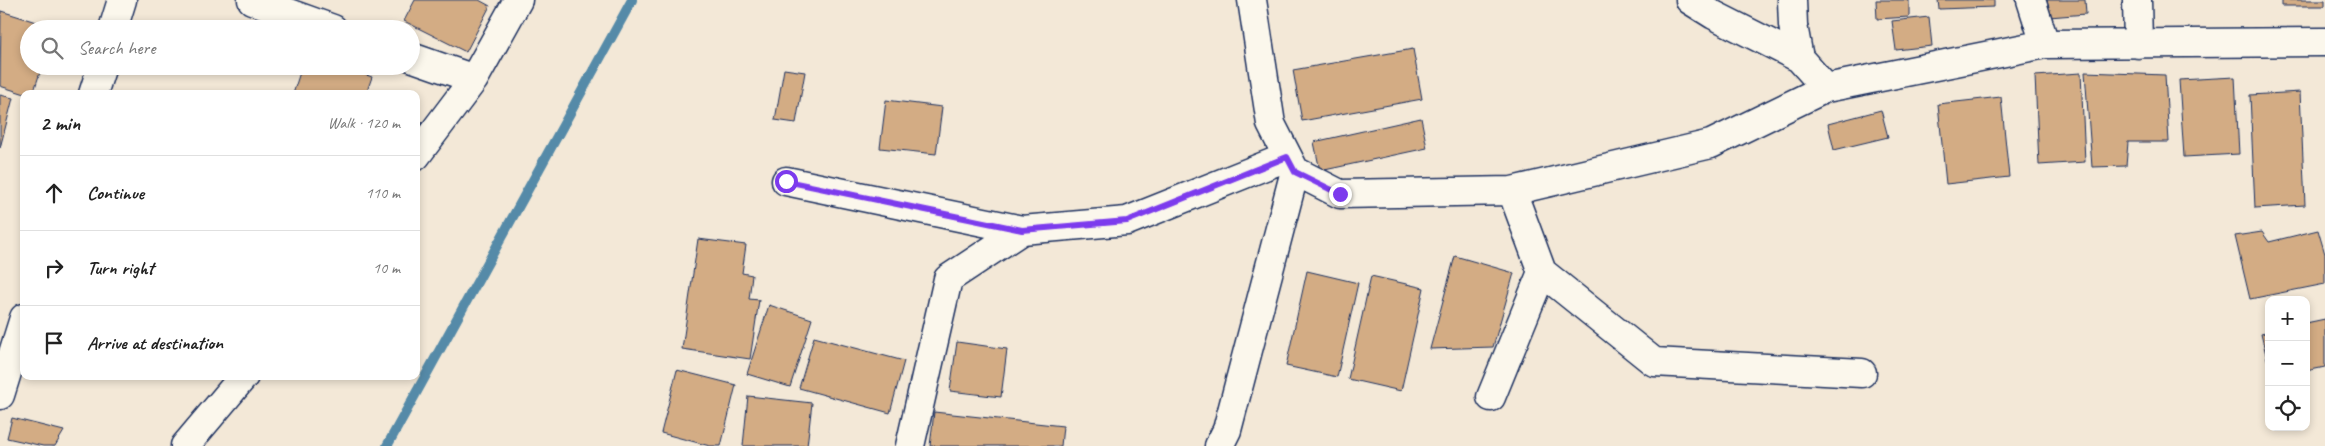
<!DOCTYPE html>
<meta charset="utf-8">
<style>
:root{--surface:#fff;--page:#f6f6f6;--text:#222;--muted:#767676;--line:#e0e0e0}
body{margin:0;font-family:Caveat,sans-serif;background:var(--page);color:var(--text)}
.controls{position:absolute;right:15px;bottom:15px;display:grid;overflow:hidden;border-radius:10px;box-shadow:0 2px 8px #0003}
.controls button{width:45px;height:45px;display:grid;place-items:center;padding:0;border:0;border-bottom:1px solid var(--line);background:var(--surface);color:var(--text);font:25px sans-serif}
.stop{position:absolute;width:15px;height:15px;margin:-11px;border:4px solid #7c3aed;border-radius:50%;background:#fff}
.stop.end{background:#7c3aed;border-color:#fff;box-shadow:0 1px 5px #0008}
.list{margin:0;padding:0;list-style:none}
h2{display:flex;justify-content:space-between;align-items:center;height:65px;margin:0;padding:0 20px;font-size:21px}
h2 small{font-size:16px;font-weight:400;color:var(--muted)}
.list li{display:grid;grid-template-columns:32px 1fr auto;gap:15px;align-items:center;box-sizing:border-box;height:75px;padding:0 20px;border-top:1px solid var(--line)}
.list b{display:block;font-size:19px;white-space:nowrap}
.list em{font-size:16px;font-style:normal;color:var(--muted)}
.icon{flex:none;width:28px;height:28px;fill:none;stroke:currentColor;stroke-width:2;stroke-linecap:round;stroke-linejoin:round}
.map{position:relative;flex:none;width:2325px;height:446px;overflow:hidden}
.search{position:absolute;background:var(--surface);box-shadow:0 2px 8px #0003;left:20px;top:20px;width:400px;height:55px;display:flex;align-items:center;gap:12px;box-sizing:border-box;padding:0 18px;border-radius:28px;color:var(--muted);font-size:19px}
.panel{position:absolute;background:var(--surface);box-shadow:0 2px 8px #0003;left:20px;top:90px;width:400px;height:290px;border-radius:10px}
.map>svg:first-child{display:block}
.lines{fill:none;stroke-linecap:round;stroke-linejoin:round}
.stream{stroke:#548aa8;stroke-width:10}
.building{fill:#d3ac84;stroke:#1b2f5e}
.minor-casing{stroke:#1b2f5e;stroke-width:31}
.minor{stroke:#fbf7ec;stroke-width:28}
.route{stroke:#7c3aed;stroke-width:6}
</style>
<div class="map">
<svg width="2325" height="446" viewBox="0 0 2325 446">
<rect width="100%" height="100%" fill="#f3e8d7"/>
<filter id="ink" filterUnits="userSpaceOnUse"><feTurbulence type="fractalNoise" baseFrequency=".02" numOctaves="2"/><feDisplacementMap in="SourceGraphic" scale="10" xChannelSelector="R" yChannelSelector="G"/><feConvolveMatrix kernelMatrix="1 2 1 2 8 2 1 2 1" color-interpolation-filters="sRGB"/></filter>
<g filter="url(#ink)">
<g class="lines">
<path class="stream" d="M387 446 632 0"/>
</g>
<path class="building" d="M415 0H479L490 6 466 52 404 21Z
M1876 0H1909V17L1877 19Z
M1938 0H1994V7L1939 9Z
M2047 0H2085L2086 14 2049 17Z
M2282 0H2325V6H2282Z
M1 11 55 28 29 29V66H42L33 94H25L0 86Z
M1929 17 1932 46 1896 50 1892 21Z
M1413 49 1422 99 1302 121 1293 70Z
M302 66H340L372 77 366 94H293Z
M784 69 805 72 796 123 775 120Z
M2085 72 2165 75 2169 142H2128L2126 166 2092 167Z
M2081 73 2085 162 2039 165 2035 76Z
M2235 77 2239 154 2184 157 2179 80Z
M2300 92 2305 205 2255 208 2250 95Z
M0 95 13 98 0 148Z
M2001 97 2009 177 1946 184 1938 104Z
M886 100 942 107 936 154 880 148Z
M1881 110 1888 137 1834 150 1828 124Z
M1421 118 1427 148 1320 171 1314 142Z
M2318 230 2325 254V284L2250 299 2235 236 2262 232 2269 242Z
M698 239 746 245 742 273 752 275 749 299 759 300 750 359 682 349Z
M1455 256 1514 273 1493 347 1430 349Z
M1307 271 1358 283 1337 377 1286 366Z
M1371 276 1424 288 1401 391 1348 379Z
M769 305 812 319 790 387 747 374Z
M2325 319V367L2306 371V323Z
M2269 332V367L2261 334Z
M814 337 904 361 890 413 799 388Z
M957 342 1007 349 1001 397 950 391Z
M677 370 736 385 721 446H710L661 433Z
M748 396 812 403 807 446H743Z
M934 412 1063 426 1061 446H930Z
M12 418 64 431 55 446H43L7 438Z"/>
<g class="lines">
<defs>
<path id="minor" d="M252 0 333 29
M1252 0 1271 124 1295 171 1340 194 1512 191 1711 144 1826 88 2045 44 2325 42
M1690 0 1714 15 1799 58 1826 88
M1792 0 1793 25 1799 58
M2031 0 2045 44
M2137 0 2138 44
M113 29 122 0
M411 57 474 79
M93 94 102 66
M416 156 474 79 518 0
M786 181 1022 230
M1542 272 1654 362 1862 373
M0 395 24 318
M1491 397 1542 272 1512 191
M185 446 244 376
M910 446 948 279 1022 230 1127 221 1287 157
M1219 446 1227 430 1295 171"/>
</defs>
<use href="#minor" class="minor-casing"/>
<use href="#minor" class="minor"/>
</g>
</g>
<g class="lines" filter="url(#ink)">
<path class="route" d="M786 181 1022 230 1127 221 1287 157 1295 172 1340 194"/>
</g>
</svg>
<div class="controls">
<button>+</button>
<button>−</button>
<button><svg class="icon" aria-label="locate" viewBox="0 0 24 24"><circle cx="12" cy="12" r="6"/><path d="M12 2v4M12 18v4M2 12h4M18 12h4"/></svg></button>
</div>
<div class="stop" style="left:786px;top:181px"></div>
<div class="stop end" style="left:1340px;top:194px"></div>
<div class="search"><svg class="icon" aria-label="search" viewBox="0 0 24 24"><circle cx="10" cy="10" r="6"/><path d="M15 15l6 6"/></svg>Search here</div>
<section class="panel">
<h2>2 min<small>Walk · 120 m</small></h2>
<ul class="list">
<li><svg class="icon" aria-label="ahead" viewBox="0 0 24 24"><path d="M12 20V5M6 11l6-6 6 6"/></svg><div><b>Continue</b></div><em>110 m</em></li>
<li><svg class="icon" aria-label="right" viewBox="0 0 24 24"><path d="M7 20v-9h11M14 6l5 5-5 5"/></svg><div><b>Turn right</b></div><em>10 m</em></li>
<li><svg class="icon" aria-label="arrive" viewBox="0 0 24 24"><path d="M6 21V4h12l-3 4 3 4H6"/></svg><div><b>Arrive at destination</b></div></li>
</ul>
</section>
</div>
